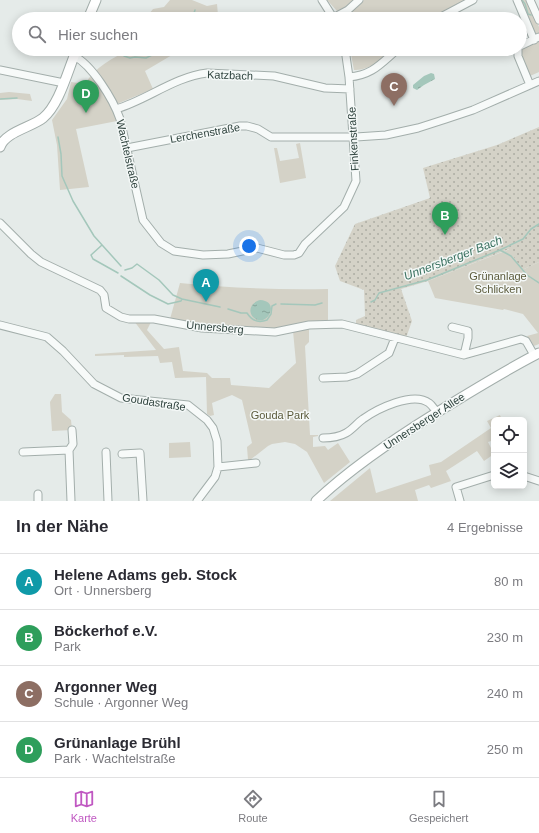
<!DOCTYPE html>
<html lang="de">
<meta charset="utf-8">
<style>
:root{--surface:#fff;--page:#f7f7f7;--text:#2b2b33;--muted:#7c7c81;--line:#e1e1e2;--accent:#c058c2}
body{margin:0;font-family:Arial,sans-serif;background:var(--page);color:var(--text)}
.controls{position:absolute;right:12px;bottom:12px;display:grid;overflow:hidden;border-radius:6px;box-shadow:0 2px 10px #0003}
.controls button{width:36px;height:36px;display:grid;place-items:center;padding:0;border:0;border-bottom:1px solid var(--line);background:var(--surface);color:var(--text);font:20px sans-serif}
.you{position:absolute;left:249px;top:246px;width:14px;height:14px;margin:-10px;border:3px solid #fff;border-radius:50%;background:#1a73e8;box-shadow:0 0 0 6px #1a73e833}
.badge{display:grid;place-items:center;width:26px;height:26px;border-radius:50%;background:var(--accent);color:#fff;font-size:13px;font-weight:700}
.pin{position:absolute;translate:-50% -33px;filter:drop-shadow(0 1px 2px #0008)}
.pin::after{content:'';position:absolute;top:21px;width:14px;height:12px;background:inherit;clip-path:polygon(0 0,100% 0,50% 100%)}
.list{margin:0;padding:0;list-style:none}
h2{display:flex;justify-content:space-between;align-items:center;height:52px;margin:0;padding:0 16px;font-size:17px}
h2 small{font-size:13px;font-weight:400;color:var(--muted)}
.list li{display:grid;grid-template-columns:26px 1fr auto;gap:12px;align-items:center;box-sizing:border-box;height:56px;padding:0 16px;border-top:1px solid var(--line)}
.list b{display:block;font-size:15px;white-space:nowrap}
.list p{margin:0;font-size:13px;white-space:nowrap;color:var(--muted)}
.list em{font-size:13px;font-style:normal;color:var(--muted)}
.icon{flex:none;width:22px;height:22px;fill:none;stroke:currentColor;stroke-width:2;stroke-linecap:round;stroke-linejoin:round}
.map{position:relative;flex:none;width:539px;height:501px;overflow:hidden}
.search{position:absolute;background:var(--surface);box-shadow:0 2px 10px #0003;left:12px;right:12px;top:12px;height:44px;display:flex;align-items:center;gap:10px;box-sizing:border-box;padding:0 14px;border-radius:22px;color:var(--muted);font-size:15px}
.sheet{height:276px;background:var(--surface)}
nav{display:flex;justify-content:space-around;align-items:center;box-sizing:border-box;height:56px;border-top:1px solid var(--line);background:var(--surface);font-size:11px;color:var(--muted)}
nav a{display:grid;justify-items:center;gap:2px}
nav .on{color:var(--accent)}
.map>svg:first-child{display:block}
.green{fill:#d4d2c7}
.garden{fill:url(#garden-dots)}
.water{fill:url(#water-ripples)}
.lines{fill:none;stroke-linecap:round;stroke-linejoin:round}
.stream{stroke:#a4c7bb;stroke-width:1.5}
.street-casing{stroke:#a3aeab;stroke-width:9}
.secondary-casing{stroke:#a3aeab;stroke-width:11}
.street{stroke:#f7faf9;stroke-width:7}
.secondary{stroke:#fff;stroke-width:9}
.labels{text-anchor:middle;stroke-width:3;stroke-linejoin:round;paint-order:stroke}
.street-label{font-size:11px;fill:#2e423d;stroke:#f4f8f7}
.park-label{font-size:11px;fill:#5c5b3c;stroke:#f4f8f7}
.water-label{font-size:12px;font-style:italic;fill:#3b7261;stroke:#f4f8f7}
</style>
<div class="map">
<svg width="539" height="501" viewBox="0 0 539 501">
<defs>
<pattern id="garden-dots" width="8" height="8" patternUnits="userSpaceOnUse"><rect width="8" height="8" fill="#d4d2c7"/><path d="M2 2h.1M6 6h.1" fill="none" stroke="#acaca3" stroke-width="1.8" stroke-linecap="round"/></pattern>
<pattern id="water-ripples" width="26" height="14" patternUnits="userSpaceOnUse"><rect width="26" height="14" fill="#a4c7bb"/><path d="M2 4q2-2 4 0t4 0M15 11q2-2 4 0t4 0" fill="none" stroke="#86a399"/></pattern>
</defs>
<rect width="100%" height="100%" fill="#e5ebe9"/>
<path class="green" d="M170 0H192L207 6 217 4 218 15 215 19H145L153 9 164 7Z
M327 0H356L343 10 337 11Z
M364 0H466L432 19H343Z
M519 0H528L539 27V33L534 35Z
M539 40V72L530 76 520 54V49Z
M130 49H179L172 55 145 71 153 89 112 106 117 121 76 129 89 187 60 190 57 145 52 120 67 99 71 82 85 84C95 67 113 58 130 49Z
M350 49H393C382 59 369 71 354 70Z
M9 92 30 94 32 101 17 99 0 100V93Z
M300 143 306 178 280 183 274 148H277L280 161 299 158 296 144Z
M510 249 522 270 539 262V344L534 346 527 336 538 333 523 314 504 309 503 310 435 298 428 281Z
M180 283C229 288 278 290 328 289V320L299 323 275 329 202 326 170 319Z
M134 321 151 322 147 330 164 349 179 347 183 371 207 373 212 378H230L231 385 269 388 296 363 293 331 309 328V342L305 346 310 435H318V436L313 437V447L325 446 328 450 338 443 350 462 324 483 307 452 295 444 285 442 272 444 268 446 250 460H248L247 447 252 443 242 400 232 395 212 403 214 415 210 416 207 414 206 377 175 378 172 362 160 363 158 356 124 357V355L95 356V354L156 350Z
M55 394H61L62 412 71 420 72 430 52 431 50 402Z
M500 415 502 420H494V440L488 442 494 454 484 461 477 451 446 471 451 481 431 488 429 485 415 490 418 501H330L370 468 376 493 431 475 429 465 441 462 491 428 487 421Z
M190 442 191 457 169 458V443Z"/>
<path class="garden" d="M539 127V262L522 270 509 249 428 281 401 289 412 321 406 338 356 324V320L365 316 364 290 340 281 335 266 355 224 430 198 423 168 497 145Z"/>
<path class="water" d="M431 73 434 74 435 79 424 85 417 90 413 88V85L424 76Z
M260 300C282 301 266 330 253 317 247 310 252 302 260 300Z"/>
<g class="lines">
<path class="stream" d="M522 0 525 4 528 14 531 15
M192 19 195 10
M124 56 130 58 135 57 146 58 158 52 172 49
M0 99 17 98
M58 137 61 154 62 176 73 201 94 236 121 266
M102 245 91 255 93 259 118 273
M500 250 511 256 527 275 539 283
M125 270 132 268 137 264 159 280 173 295 182 299 220 307
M121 276 150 295 168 304 181 301 182 299
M371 302 375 300 379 293 427 280 500 250 523 239 531 229 539 224
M281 304 315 305 322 303
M228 309 241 313H247C252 321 259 323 267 320L271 314 272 306 276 304"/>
<defs>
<path id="street" d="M322 0 334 19
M517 0 534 40
M530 0 539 20
M333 18 348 10 359 0
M437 19 473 0
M520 46 539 37
M518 49V56L530 85
M74 56C92 65 113 99 120 119L143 220 161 243 174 251 203 255 228 254 257 248 284 255H294L299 253 305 244 344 207 356 181 349 77 345 49
M0 70 64 83
M349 77C373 75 381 63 398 49
M116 109C147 100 174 77 207 73L274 76 325 88 350 89
M127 148 240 126H247L258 129 271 137H356L386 135 418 128 446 119 473 110 539 81
M0 223 31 254 41 262 100 290 104 295 106 308 121 317 129 319H154L202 328 275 332 309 325 342 324 464 355 521 339 526 341 534 355
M0 325 47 337 63 351 94 384 121 398 188 405 207 420 213 428 217 441 218 467 215 477 197 501
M452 327 468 331V338L464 355
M323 378 347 377 357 374 389 353 395 338
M323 438C331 438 339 437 346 433 353 429 357 423 363 419 377 409 413 391 429 403 432 405 434 409 437 412
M23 452 69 450
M106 452 108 501
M122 454 140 453 143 501
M218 467 256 463
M524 476 539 481
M38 494V501
M71 501 69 450 73 444 72 430
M460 501 456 487 494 475"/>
<path id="secondary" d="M88 19 96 0
M0 147C5 132 32 127 43 118 60 104 68 69 77 49
M316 501C352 467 394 439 436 413 470 392 504 371 539 353"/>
</defs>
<use href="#street" class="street-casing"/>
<use href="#secondary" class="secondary-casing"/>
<use href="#street" class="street"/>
<use href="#secondary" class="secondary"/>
</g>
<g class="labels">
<g class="street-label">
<text transform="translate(230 75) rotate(2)" y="4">Katzbach</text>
<text transform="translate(205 133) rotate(-10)" y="4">Lerchenstraße</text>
<text transform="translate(353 139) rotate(-93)" y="4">Finkenstraße</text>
<text transform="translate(128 154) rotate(77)" y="4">Wachtelstraße</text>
<text transform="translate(215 327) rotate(5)" y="4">Unnersberg</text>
<text transform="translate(154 402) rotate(9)" y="4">Goudastraße</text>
<text transform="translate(424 421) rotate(-33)" y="4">Unnersberger Allee</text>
</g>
<g class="park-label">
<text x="498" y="280">Grünanlage<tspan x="498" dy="13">Schlicken</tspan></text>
<text x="280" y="419">Gouda Park</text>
</g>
<g class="water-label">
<text transform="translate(453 258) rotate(-21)" y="4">Unnersberger Bach</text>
</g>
</g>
</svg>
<div class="controls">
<button><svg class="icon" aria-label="locate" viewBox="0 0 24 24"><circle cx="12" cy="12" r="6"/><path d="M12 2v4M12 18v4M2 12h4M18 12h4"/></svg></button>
<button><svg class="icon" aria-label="layers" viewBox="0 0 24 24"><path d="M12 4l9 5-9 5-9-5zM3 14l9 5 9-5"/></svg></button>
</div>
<div class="you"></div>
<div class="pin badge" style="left:206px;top:302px;background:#0f9aa8">A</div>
<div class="pin badge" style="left:445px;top:235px;background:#2e9e5b">B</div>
<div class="pin badge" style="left:394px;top:106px;background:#8d6e63">C</div>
<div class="pin badge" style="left:86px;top:113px;background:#2e9e5b">D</div>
<div class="search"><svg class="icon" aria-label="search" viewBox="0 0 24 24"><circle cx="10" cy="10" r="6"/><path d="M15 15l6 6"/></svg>Hier suchen</div>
</div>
<section class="sheet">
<h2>In der Nähe<small>4 Ergebnisse</small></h2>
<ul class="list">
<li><span class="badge" style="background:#0f9aa8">A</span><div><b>Helene Adams geb. Stock</b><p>Ort · Unnersberg</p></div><em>80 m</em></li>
<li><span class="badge" style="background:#2e9e5b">B</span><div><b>Böckerhof e.V.</b><p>Park</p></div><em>230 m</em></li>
<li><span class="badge" style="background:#8d6e63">C</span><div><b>Argonner Weg</b><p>Schule · Argonner Weg</p></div><em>240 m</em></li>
<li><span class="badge" style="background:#2e9e5b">D</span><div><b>Grünanlage Brühl</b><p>Park · Wachtelstraße</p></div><em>250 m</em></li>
</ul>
</section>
<nav>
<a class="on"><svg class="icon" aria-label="map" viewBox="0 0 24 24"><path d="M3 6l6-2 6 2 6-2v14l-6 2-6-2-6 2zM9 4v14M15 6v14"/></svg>Karte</a>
<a><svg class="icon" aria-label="directions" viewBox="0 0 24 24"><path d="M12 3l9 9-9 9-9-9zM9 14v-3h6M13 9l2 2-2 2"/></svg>Route</a>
<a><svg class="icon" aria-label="saved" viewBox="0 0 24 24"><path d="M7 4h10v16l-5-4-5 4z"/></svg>Gespeichert</a>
</nav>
